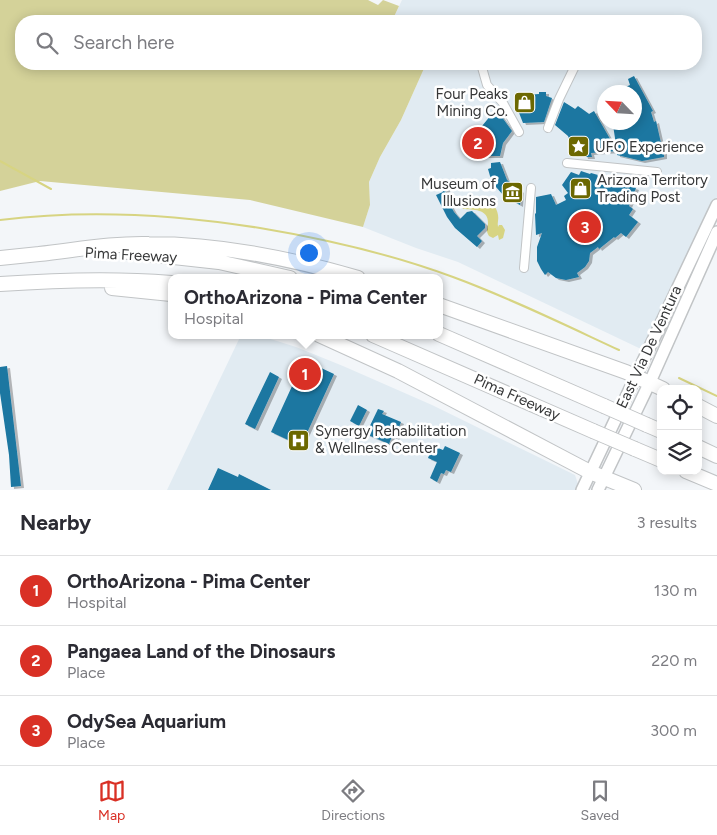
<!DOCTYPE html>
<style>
:root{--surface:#fff;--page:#f2f2f3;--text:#2b2b33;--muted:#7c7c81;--line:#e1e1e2;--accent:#d93025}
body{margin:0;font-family:Figtree,sans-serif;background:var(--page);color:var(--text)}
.controls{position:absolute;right:15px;bottom:15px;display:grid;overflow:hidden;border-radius:10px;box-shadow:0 2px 12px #0003}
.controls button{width:45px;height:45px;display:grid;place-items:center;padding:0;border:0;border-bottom:1px solid var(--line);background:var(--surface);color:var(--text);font:25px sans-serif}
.compass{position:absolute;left:597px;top:85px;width:45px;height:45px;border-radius:50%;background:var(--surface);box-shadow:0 2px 12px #0003;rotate:295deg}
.you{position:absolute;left:308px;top:252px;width:18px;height:18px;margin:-12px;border:4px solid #fff;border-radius:50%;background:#1a73e8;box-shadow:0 0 0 8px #1a73e833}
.badge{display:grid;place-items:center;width:32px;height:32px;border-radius:50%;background:var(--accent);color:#fff;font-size:16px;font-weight:700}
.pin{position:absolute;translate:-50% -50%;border:2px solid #fff;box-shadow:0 1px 5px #0006}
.popup{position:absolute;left:168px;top:274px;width:275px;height:65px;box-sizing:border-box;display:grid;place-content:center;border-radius:10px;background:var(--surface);filter:drop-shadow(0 1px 4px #0005);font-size:16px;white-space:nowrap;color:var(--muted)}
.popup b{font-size:19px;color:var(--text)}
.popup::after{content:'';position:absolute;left:50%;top:100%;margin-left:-10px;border:10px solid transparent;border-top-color:var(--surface)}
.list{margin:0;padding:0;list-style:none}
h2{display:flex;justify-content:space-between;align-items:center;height:65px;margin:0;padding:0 20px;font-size:21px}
h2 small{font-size:16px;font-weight:400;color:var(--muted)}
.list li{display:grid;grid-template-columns:32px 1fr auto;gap:15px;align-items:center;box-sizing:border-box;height:70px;padding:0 20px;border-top:1px solid var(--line)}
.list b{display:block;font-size:19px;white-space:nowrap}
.list p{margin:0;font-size:16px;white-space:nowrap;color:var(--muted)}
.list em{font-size:16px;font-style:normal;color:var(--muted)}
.icon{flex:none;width:28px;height:28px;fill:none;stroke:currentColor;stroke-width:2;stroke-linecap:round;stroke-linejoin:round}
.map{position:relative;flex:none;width:717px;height:490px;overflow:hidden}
.search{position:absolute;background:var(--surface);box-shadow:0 2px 12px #0003;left:15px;right:15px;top:15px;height:55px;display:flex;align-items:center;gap:12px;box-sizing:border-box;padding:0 18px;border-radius:20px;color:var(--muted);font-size:19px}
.sheet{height:275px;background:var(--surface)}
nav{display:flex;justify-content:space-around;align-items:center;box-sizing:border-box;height:70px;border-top:1px solid var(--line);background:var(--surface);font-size:14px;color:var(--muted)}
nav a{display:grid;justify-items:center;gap:2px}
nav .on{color:var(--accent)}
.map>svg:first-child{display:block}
.built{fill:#e1ebf2;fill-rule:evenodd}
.green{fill:#d4d299}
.water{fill:#d7d482}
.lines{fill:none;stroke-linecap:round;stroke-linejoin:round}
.stream{stroke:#d7d482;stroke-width:2}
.building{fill:#1a77a1;filter:url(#shadow)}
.street-casing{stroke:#c1c4c6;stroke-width:10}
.secondary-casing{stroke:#c1c4c6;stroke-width:14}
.highway-casing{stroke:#c1c4c6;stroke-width:16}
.street{stroke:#fff;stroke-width:8}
.secondary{stroke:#fff;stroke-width:11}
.highway{stroke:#fff;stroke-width:14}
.highway-bridge-casing{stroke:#c1c4c6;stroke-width:16;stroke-linecap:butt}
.highway-bridge{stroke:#fff;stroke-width:14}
.labels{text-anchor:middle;stroke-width:5;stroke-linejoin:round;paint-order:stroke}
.poi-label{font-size:15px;fill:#363738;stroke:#fff;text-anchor:start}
.street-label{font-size:15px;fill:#363738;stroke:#fff}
</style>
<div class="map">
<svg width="717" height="490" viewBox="0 0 717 490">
<defs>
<filter id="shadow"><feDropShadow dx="3" dy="2" stdDeviation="0" flood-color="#0004"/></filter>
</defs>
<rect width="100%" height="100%" fill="#f3f6f9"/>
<path class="built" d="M402 0H717V197L675 287 641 349 458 262 416 248 363 227 370 205 369 182 380 157 401 120 426 64H696V21H392ZM604 92H634V122H604Z
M241 335H258L296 347 343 366 432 405 575 475 578 484 576 490H167Z"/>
<path class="green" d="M0 0H368L378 5 383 0 399 6 392 21H21V64H426L401 120 380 157 369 182 370 205 363 227 250 200 40 181 0 191Z"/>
<path class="water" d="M464 198 473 201 477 199C486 200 497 204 498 215 499 219 497 223 498 227L499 225H502L505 230 503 238 499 240 498 235 493 238 489 236C486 231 487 230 488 224 489 208 472 210 463 209L461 202Z"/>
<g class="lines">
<path class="stream" d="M0 161 51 189
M0 220C87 209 173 214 260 228 326 239 391 254 453 277 510 298 565 325 619 350
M679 378 717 396"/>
</g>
<path class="building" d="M634 76 653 111 651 112 654 122 656 121 661 143 664 142V157L642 161 617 155V151L591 153 592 157H585L584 153 574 155 571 143 568 136 555 125 564 102 575 109 578 106 589 114 594 111 617 151 613 125 634 122V92H614L630 85 628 79Z
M539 92H546V96L552 98 544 122 523 123 514 100 527 97 526 95 539 94Z
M496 109 512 131 503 143 500 156H479L480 149 471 148 474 138 472 137 476 128 478 129 479 126H482Z
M500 162 507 180 521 191 520 205 504 196 496 187 490 176 488 169 491 168V163Z
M581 171 590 174 591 173 598 175 597 176 636 188 629 206 633 209 629 215 638 222 626 237 621 233 615 238 614 237 599 249 598 247 590 253 589 261 585 267 577 273 579 277 566 280 556 278 548 272 545 275 541 269 537 261V247L542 233 536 235 535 214 536 213V197L551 194 556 205 566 200 564 196 568 193 562 185 571 172 579 175Z
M453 181 444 194 454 212 460 219 467 212 472 211 485 224V228L477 236 482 241 477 247 455 228 447 217 436 195 443 192 440 182Z
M304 360 334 374 301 446 271 432Z
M7 366 21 486 11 487 9 455 0 393V367Z
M270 372 279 377 255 429 245 424Z
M358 405 367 410 359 426 350 421Z
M378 409 384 411 382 414 401 422 397 432 399 433 396 438 392 436 389 444 366 434Z
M433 446 443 450 445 446 460 453 451 472 446 470 444 474 441 473 437 482 430 478 437 462 428 458Z
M218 468 238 477 239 474 271 490H208Z"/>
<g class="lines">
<defs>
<path id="street" d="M481 64 487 85 503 103 519 132
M548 128 559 99 576 64
M567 163 657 172
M524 268 531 188"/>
<path id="secondary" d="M582 490 717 205
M598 490 650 382 717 232"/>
<path id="highway" d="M128 252 219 262 290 278
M39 254C76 250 112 243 149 244 220 244 290 258 358 278
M0 258 49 253
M0 284C57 280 114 278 171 283
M112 288 171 294
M439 305 626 372 663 389
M439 334 604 406
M319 335 398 371 590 472 634 490
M373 335 593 431
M698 406 717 416
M647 425 661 431
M698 447 717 456
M635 449 661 460
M686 471 717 484"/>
</defs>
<use href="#street" class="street-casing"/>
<use href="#secondary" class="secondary-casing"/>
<use href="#highway" class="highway-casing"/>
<use href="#street" class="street"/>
<use href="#secondary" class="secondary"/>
<use href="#highway" class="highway"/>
<defs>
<path id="highway-bridge" d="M604 406 647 425
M593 431 635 449"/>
</defs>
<use href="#highway-bridge" class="highway-bridge-casing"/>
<use href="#highway-bridge" class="highway-bridge"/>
</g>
<defs>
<symbol id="shop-square" viewBox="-11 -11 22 22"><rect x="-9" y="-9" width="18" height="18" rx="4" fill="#6c6801" stroke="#fff"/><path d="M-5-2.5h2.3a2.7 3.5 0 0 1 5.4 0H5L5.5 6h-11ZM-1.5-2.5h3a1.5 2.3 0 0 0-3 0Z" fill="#fff"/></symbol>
<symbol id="sight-square" viewBox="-11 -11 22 22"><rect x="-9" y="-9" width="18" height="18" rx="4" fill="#6c6801" stroke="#fff"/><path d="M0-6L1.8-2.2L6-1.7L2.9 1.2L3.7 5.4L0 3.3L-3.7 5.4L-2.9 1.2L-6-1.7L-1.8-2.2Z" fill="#fff"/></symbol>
<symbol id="museum-square" viewBox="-11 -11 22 22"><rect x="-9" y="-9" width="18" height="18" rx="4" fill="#6c6801" stroke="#fff"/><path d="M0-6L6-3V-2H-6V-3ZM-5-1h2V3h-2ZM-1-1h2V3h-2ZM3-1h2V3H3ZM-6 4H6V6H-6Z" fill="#fff"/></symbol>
<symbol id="hospital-square" viewBox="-11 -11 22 22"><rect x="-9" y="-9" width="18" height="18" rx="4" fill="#6c6801" stroke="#fff"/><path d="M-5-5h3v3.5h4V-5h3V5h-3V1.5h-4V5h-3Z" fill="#fff"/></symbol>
</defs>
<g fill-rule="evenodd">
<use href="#shop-square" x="512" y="90" width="25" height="25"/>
<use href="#sight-square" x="566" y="134" width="25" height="25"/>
<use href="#shop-square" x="568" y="176" width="25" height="25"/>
<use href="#museum-square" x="500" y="180" width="25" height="25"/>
<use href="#hospital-square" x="286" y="428" width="25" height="25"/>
</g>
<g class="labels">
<g class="poi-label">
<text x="508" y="99" text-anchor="end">Four Peaks<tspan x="508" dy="17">Mining Co.</tspan></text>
<text x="595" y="152">UFO Experience</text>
<text x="597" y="185">Arizona Territory<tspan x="597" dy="17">Trading Post</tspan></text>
<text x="496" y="189" text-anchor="end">Museum of<tspan x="496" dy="17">Illusions</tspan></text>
<text x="315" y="436">Synergy Rehabilitation<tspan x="315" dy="17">&amp; Wellness Center</tspan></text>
</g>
<g class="street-label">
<text transform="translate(131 255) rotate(3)" y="5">Pima Freeway</text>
<text transform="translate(649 347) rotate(-65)" y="5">East Via De Ventura</text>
<text transform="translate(517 397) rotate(24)" y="5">Pima Freeway</text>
</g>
</g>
</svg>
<div class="controls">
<button><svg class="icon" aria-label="locate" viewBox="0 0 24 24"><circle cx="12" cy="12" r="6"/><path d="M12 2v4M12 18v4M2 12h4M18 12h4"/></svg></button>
<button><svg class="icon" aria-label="layers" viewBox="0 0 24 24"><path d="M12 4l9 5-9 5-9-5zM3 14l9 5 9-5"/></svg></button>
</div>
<svg class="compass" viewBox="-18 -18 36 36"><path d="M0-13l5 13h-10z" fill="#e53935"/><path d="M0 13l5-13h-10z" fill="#7c7c81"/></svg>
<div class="you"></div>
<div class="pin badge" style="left:305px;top:374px">1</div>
<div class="popup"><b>OrthoArizona - Pima Center</b>Hospital</div>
<div class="pin badge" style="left:478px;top:143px">2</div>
<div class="pin badge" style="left:585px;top:227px">3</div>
<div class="search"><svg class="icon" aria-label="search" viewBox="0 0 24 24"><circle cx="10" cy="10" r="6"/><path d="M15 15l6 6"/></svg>Search here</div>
</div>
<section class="sheet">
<h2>Nearby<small>3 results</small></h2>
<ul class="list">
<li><span class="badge">1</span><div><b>OrthoArizona - Pima Center</b><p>Hospital</p></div><em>130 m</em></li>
<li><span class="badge">2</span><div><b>Pangaea Land of the Dinosaurs</b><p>Place</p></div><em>220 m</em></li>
<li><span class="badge">3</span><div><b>OdySea Aquarium</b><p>Place</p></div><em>300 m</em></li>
</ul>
</section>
<nav>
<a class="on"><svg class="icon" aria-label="map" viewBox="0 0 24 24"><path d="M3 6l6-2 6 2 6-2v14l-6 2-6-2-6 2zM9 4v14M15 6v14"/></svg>Map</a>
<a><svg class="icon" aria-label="directions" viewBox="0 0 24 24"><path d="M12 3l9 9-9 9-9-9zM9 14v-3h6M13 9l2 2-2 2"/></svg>Directions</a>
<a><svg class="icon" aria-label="saved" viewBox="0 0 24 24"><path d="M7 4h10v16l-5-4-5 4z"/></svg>Saved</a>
</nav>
